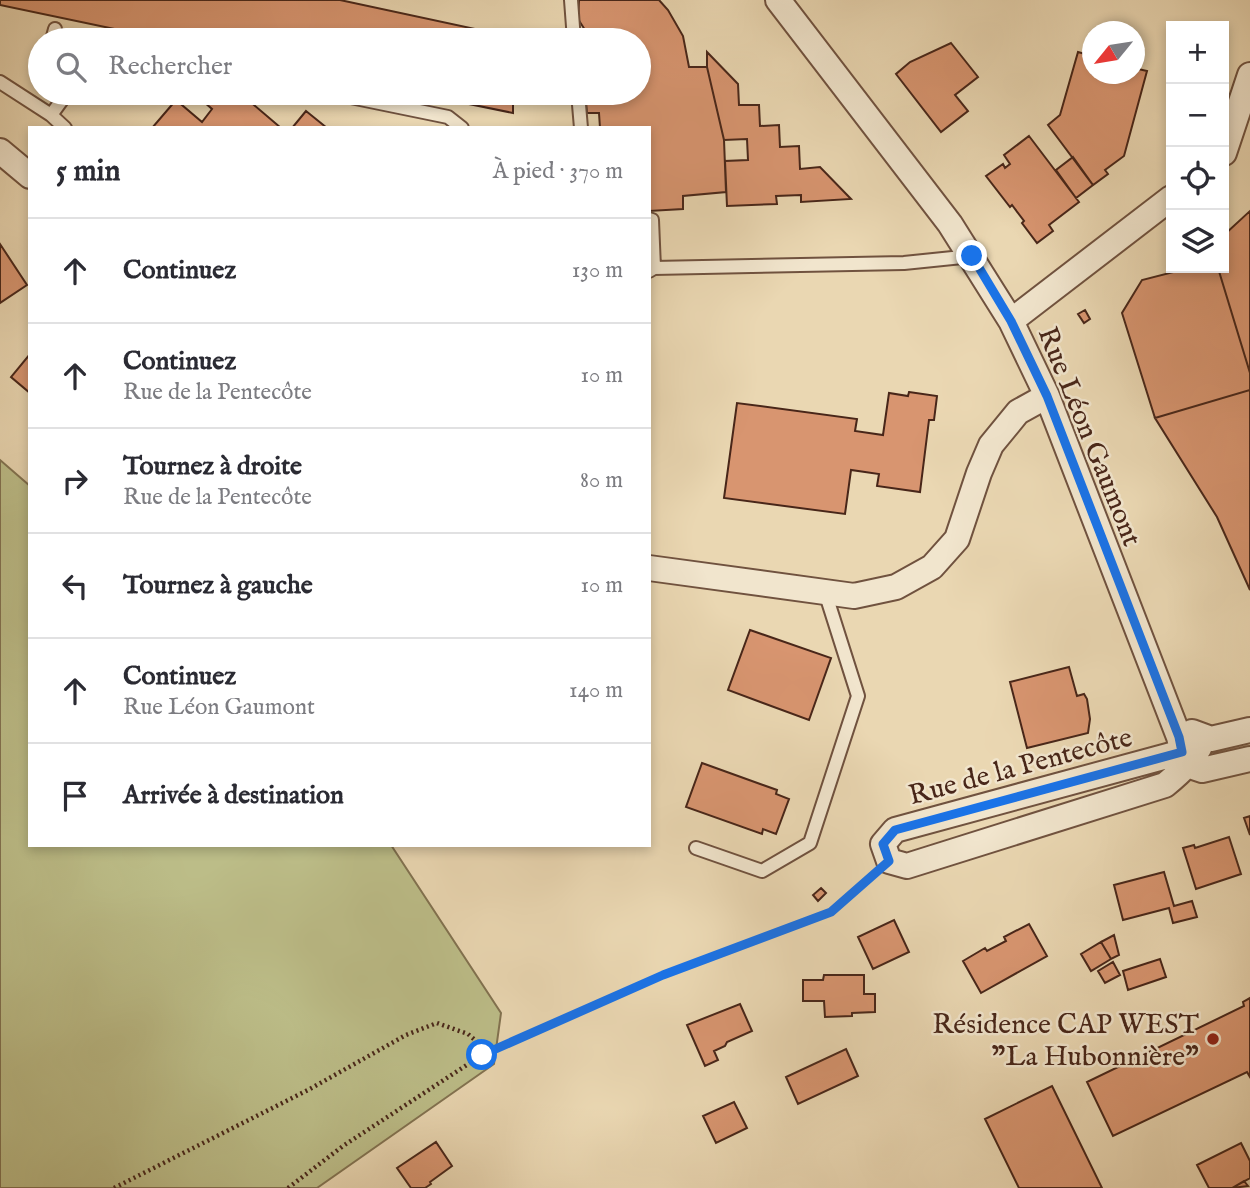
<!DOCTYPE html>
<html lang="fr">
<meta charset="utf-8">
<style>
:root{--surface:#fff;--page:#f7f7f7;--text:#2b2b33;--muted:#7c7c81;--line:#e1e1e2}
body{margin:0;font-family:"IM FELL English",serif;background:var(--page);color:var(--text)}
.controls{position:absolute;right:21px;top:21px;display:grid;overflow:hidden;border-radius:0px;box-shadow:0 4px 10px #0003}
.controls button{width:63px;height:63px;display:grid;place-items:center;padding:0;border:0;border-bottom:2px solid var(--line);background:var(--surface);color:var(--text);font:35px sans-serif}
.compass{position:absolute;left:1082px;top:21px;width:63px;height:63px;border-radius:50%;background:var(--surface);box-shadow:0 4px 10px #0003;rotate:240deg}
.stop{position:absolute;width:21px;height:21px;margin:-16px;border:5px solid #1a73e8;border-radius:50%;background:#fff}
.stop.end{background:#1a73e8;border-color:#fff;box-shadow:0 2px 7px #0008}
.list{margin:0;padding:0;list-style:none}
h2{display:flex;justify-content:space-between;align-items:center;height:91px;margin:0;padding:0 28px;font-size:30px}
h2 small{font-size:23px;font-weight:400;color:var(--muted)}
.list li{display:grid;grid-template-columns:46px 1fr auto;gap:21px;align-items:center;box-sizing:border-box;height:105px;padding:0 28px;border-top:2px solid var(--line)}
.list b{display:block;font-size:26px;white-space:nowrap}
.list p{margin:0;font-size:23px;white-space:nowrap;color:var(--muted)}
.list em{font-size:23px;font-style:normal;color:var(--muted)}
.icon{flex:none;width:38px;height:38px;fill:none;stroke:currentColor;stroke-width:2;stroke-linecap:round;stroke-linejoin:round}
.map{position:relative;flex:none;width:1250px;height:1188px;overflow:hidden}
.search{position:absolute;background:var(--surface);box-shadow:0 4px 10px #0003;left:28px;top:28px;width:623px;height:77px;display:flex;align-items:center;gap:18px;box-sizing:border-box;padding:0 24px;border-radius:38px;color:var(--muted);font-size:26px}
.panel{position:absolute;background:var(--surface);box-shadow:0 4px 10px #0003;left:28px;top:126px;width:623px;height:721px;border-radius:0px}
.map>svg:first-child{display:block}
.green{fill:#bcbd88;stroke:#827250;stroke-width:2}
.building{fill:#d89570;stroke:#482619;stroke-width:2}
.lines{fill:none;stroke-linecap:round;stroke-linejoin:round}
.service-casing{stroke:#70523f;stroke-width:16}
.minor-casing{stroke:#70523f;stroke-width:28}
.path{stroke:#482619;stroke-width:4.5;stroke-dasharray:2 3.5;stroke-linecap:butt}
.service{stroke:#f1e5cd;stroke-width:12}
.minor{stroke:#f1e5cd;stroke-width:24}
.route{stroke:#1a73e8;stroke-width:9}
.poi-dot{fill:#8f2418;stroke:#f1e5cd;stroke-width:2.5}
.labels{text-anchor:middle;stroke-width:5;stroke-linejoin:round;paint-order:stroke}
.street-label{font-size:28px;fill:#482619;stroke:#f1e5cd}
.poi-label{font-size:28px;fill:#482619;stroke:#f1e5cd;text-anchor:end}
</style>
<div class="map">
<svg width="1250" height="1188" viewBox="0 0 1250 1188">
<rect width="100%" height="100%" fill="#ead7b2"/>
<filter id="stains"><feTurbulence type="fractalNoise" baseFrequency=".00286" numOctaves="4"/><feColorMatrix values="0 0 0 0 .2 0 0 0 0 .09 0 0 0 0 .02 0 0 0 .5 -.17"/></filter>
<radialGradient id="worn" r=".72"><stop offset=".6" stop-color="#630" stop-opacity="0"/><stop offset="1" stop-color="#630" stop-opacity=".3"/></radialGradient>
<path class="green" d="M0 460 30 486V845H391L501 1013 494 1064 317 1188H0Z"/>
<path class="building" d="M0 0H340L512 37V40H167L0 5Z
M579 0H659L668 10 683 36 689 67H707L724 140 726 192 683 196V209L649 211V128H600L599 113H587L585 93H639V40H582L581 36 587 33 578 19Z
M951 43 978 77 955 95 968 111 941 132 896 74 910 62Z
M707 52 738 84 739 105H759L760 126 779 125 780 147 799 146 800 169 820 167 851 199 801 202V195L776 196 777 204 727 206 725 161 748 160 747 139 724 140 707 67Z
M1078 52 1092 56V74H1134V68L1147 71 1124 156 1105 170 1108 174 1093 185 1048 125 1060 115Z
M198 93H240L281 128H152L176 100 202 122 212 109 196 95Z
M415 93H513V113Z
M306 111 327 128H292Z
M1029 136 1079 202 1049 225 1053 231 1037 243 1022 223 1024 221 1012 205 1010 207 986 176 1003 164 1005 168 1010 164 1004 155Z
M1073 157 1093 185 1076 198 1056 170Z
M1250 211V373L1218 268H1224V235Z
M0 244 27 285 0 303Z
M1189 268H1218L1250 373V390L1155 418 1122 313 1142 280Z
M1085 310 1090 319 1084 323 1078 314Z
M30 354V393L11 377Z
M1250 390V590L1217 517 1155 418Z
M909 392 937 396 934 420H929L920 492 877 486 879 474 851 470 845 514 724 498 737 403 857 419 855 431 883 435 889 393 908 396Z
M750 630 831 658 809 720 728 690Z
M1069 667 1077 696 1084 694 1087 699 1090 719 1088 733 1027 748 1010 682Z
M702 763 777 790 776 794 789 799 776 834 763 829 762 834 686 807Z
M1250 816V835L1244 818Z
M1229 837 1241 874 1196 889 1183 848 1194 845 1195 848Z
M1164 872 1174 906 1192 901 1197 917 1173 923 1169 908 1123 920 1114 885Z
M821 888 826 893 818 901 813 895Z
M894 920 909 952 873 969 858 937Z
M1029 924 1047 956 981 993 963 961 985 948 987 951 1006 941 1004 937Z
M1114 935 1119 955 1111 959 1101 942Z
M1101 942 1111 959 1091 971 1081 954Z
M1160 959 1166 977 1128 990 1123 971Z
M1113 962 1120 975 1105 983 1098 971Z
M824 975H864V994H875V1012L852 1013V1016L825 1017 824 1001H803V980H823Z
M1250 998V1077L1247 1072 1113 1136 1087 1082 1244 1006 1243 1002Z
M740 1004 752 1031 727 1042 725 1046 714 1051 718 1060 705 1066 687 1025Z
M846 1049 858 1076 798 1104 786 1077Z
M1052 1086 1102 1188H1019L985 1119Z
M734 1102 747 1128 716 1143 703 1116Z
M436 1142 452 1166 430 1182 431 1184 425 1188H411L397 1168Z
M1241 1143 1250 1161V1178L1232 1188H1209L1197 1165Z
M1244 1181 1248 1186 1232 1188Z"/>
<g class="lines">
<defs>
<path id="service" d="M571 0 574 40
M52 40 55 29
M0 82 51 115
M331 93 448 117 462 128
M578 93 581 128
M65 128 51 115 67 93
M649 219 652 220 654 268
M649 271 654 268 904 263 972 256
M696 848 762 871 810 843 858 696 825 592"/>
<path id="minor" d="M778 0 950 224 1011 321 1047 396 1179 737C1183 754 1184 766 1202 770L1250 759
M0 151 30 176
M1224 153 1250 75
M1011 321 1171 198
M649 568 854 596 896 587 932 567 957 539 979 473 991 445 1018 412 1047 396
M1192 732 1211 739 1250 730
M1204 738C1195 759 1182 771 1165 785L907 866 889 861 883 844 895 830 1182 752Z"/>
</defs>
<use href="#service" class="service-casing"/>
<use href="#minor" class="minor-casing"/>
<path class="path" d="M114 1188 308 1090 406 1035 437 1023 468 1034 489 1052
M288 1188 343 1146 482 1055 663 975 831 912 872 876"/>
<use href="#service" class="service"/>
<use href="#minor" class="minor"/>
</g>
<g class="lines">
<path class="route" d="M482 1055 663 975 831 912 889 861 883 844 895 830 1182 752 1179 737 1047 396 1011 321 972 256"/>
</g>
<circle class="poi-dot" cx="1213" cy="1039" r="7"/>
<g class="labels">
<g class="street-label">
<text transform="translate(1091 436) rotate(68)" y="10">Rue Léon Gaumont</text>
<text transform="translate(1020 765) rotate(-15)" y="10">Rue de la Pentecôte</text>
</g>
<g class="poi-label">
<text x="1199" y="1033">Résidence CAP WEST<tspan x="1199" dy="32">"La Hubonnière"</tspan></text>
</g>
</g>
<rect width="100%" height="100%" filter="url(#stains)"/>
<rect width="100%" height="100%" fill="url(#worn)"/>
</svg>
<div class="controls">
<button>+</button>
<button>−</button>
<button><svg class="icon" aria-label="locate" viewBox="0 0 24 24"><circle cx="12" cy="12" r="6"/><path d="M12 2v4M12 18v4M2 12h4M18 12h4"/></svg></button>
<button><svg class="icon" aria-label="layers" viewBox="0 0 24 24"><path d="M12 4l9 5-9 5-9-5zM3 14l9 5 9-5"/></svg></button>
</div>
<svg class="compass" viewBox="-18 -18 36 36"><path d="M0-13l5 13h-10z" fill="#e53935"/><path d="M0 13l5-13h-10z" fill="#7c7c81"/></svg>
<div class="stop" style="left:482px;top:1055px"></div>
<div class="stop end" style="left:972px;top:256px"></div>
<div class="search"><svg class="icon" aria-label="search" viewBox="0 0 24 24"><circle cx="10" cy="10" r="6"/><path d="M15 15l6 6"/></svg>Rechercher</div>
<section class="panel">
<h2>5 min<small>À pied · 370 m</small></h2>
<ul class="list">
<li><svg class="icon" aria-label="ahead" viewBox="0 0 24 24"><path d="M12 20V5M6 11l6-6 6 6"/></svg><div><b>Continuez</b></div><em>130 m</em></li>
<li><svg class="icon" aria-label="ahead" viewBox="0 0 24 24"><path d="M12 20V5M6 11l6-6 6 6"/></svg><div><b>Continuez</b><p>Rue de la Pentecôte</p></div><em>10 m</em></li>
<li><svg class="icon" aria-label="right" viewBox="0 0 24 24"><path d="M7 20v-9h11M14 6l5 5-5 5"/></svg><div><b>Tournez à droite</b><p>Rue de la Pentecôte</p></div><em>80 m</em></li>
<li><svg class="icon" aria-label="left" viewBox="0 0 24 24"><path d="M17 20v-9H6M10 6l-5 5 5 5"/></svg><div><b>Tournez à gauche</b></div><em>10 m</em></li>
<li><svg class="icon" aria-label="ahead" viewBox="0 0 24 24"><path d="M12 20V5M6 11l6-6 6 6"/></svg><div><b>Continuez</b><p>Rue Léon Gaumont</p></div><em>140 m</em></li>
<li><svg class="icon" aria-label="arrive" viewBox="0 0 24 24"><path d="M6 21V4h12l-3 4 3 4H6"/></svg><div><b>Arrivée à destination</b></div></li>
</ul>
</section>
</div>
